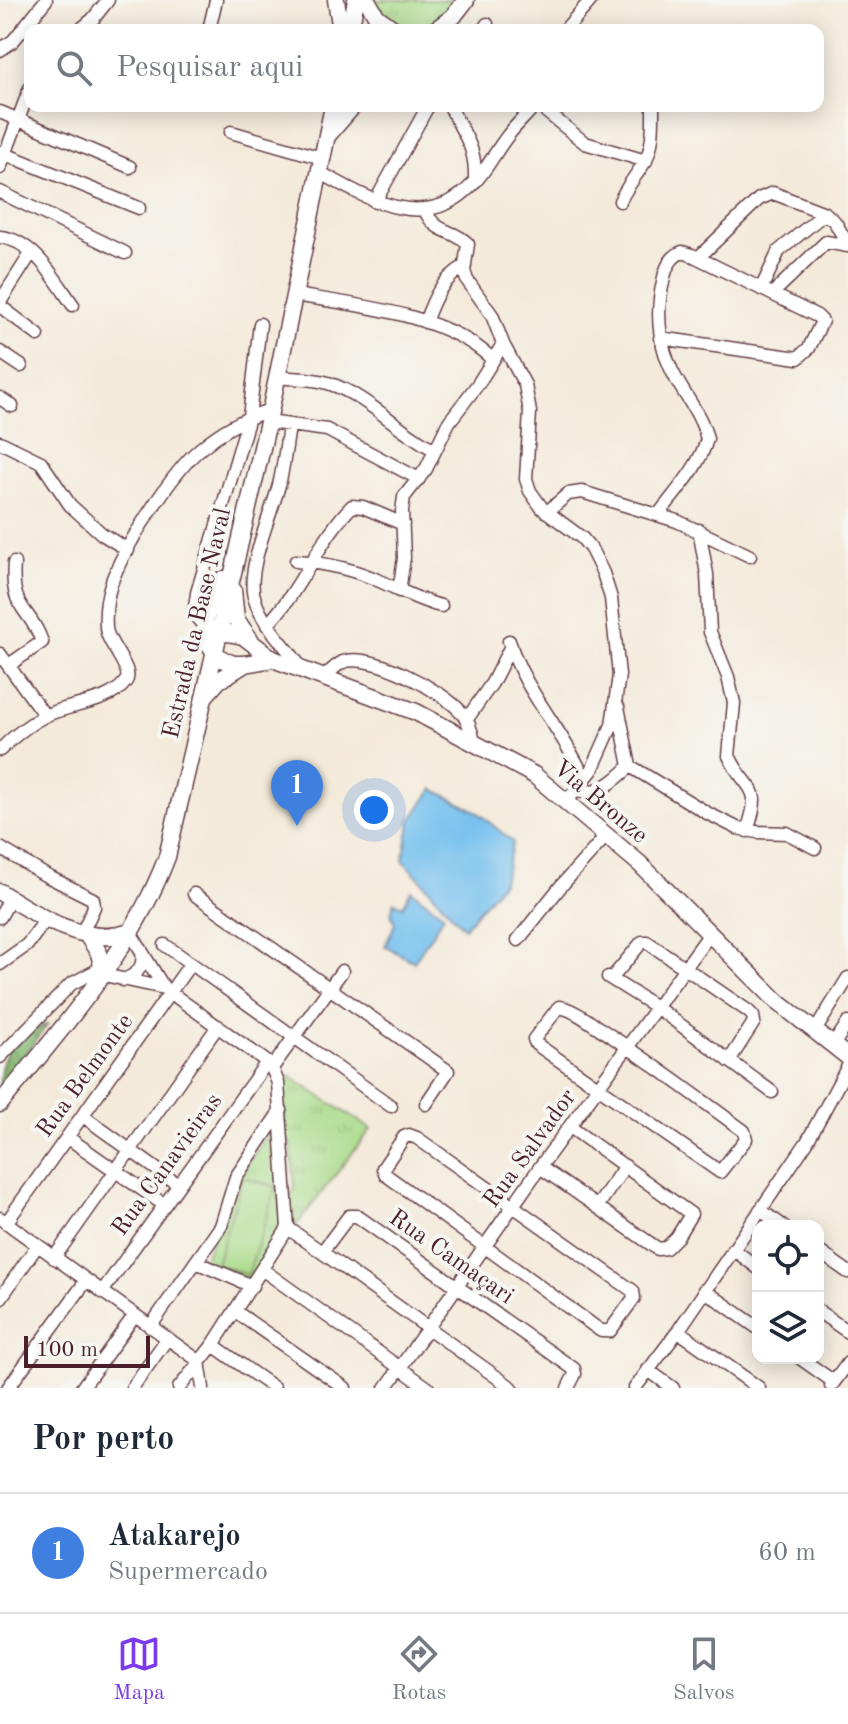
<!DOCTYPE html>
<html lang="pt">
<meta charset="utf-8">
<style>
:root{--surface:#fff;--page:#f6f6f7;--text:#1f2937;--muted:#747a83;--line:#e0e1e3;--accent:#7c3aed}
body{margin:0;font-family:"Old Standard TT",serif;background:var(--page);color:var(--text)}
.controls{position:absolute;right:24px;bottom:24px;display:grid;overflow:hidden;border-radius:16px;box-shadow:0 4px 20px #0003}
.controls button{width:72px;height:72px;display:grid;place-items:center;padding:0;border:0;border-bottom:2px solid var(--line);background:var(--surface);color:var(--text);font:40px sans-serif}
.scale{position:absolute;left:24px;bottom:20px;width:126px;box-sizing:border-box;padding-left:8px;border:4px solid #4a1f2b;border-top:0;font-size:22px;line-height:28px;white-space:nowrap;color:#4a1f2b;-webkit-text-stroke:6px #f6f6f2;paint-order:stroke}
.you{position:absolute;left:374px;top:810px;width:28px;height:28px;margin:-20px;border:6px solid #fff;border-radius:50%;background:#1a73e8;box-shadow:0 0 0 12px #1a73e833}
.badge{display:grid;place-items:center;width:52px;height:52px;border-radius:50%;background:var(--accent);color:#fff;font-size:26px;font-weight:700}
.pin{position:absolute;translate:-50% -66px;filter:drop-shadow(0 2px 4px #0008)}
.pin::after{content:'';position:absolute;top:42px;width:28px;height:24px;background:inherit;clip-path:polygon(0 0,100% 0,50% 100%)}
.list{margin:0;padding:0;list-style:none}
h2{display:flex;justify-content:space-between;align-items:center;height:104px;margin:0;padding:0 32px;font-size:34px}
h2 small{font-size:26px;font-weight:400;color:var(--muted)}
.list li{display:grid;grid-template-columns:52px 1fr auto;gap:24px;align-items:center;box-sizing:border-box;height:120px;padding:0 32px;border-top:2px solid var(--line)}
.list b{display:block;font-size:30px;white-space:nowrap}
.list p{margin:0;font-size:26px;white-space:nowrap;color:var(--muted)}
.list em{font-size:26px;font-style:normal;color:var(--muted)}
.icon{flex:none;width:44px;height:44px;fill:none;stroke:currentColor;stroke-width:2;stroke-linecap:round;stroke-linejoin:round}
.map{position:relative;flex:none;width:848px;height:1388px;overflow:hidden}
.search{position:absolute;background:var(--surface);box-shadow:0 4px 20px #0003;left:24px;right:24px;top:24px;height:88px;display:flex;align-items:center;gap:20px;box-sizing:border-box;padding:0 28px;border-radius:16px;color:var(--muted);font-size:30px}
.sheet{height:224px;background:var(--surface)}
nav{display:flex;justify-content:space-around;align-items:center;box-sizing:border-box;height:112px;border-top:2px solid var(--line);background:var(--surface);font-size:22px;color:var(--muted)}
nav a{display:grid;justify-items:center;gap:4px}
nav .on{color:var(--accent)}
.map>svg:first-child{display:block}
.forest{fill:url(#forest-crowns);stroke:#686c50;stroke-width:2}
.park{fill:url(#park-tufts);stroke:#797c5a;stroke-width:2}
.garden{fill:#a8da88;stroke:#797c5a;stroke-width:2}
.water{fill:#74c0ee;stroke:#5f708c;stroke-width:2}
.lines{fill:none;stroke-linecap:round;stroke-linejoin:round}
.minor-casing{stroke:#643d45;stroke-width:15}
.major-casing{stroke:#643d45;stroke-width:19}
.minor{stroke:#fff;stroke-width:12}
.major{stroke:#fff;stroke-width:16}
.labels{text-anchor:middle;stroke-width:8;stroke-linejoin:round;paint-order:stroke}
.street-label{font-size:24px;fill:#4a1f2b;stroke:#f6f6f2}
</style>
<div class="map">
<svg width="848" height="1388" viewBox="0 0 848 1388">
<defs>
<pattern id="forest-crowns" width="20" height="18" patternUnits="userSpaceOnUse" patternTransform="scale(2)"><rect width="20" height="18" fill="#86ba74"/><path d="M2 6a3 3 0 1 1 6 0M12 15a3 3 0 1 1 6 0" fill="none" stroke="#70975f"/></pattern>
<pattern id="park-tufts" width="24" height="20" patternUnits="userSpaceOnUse" patternTransform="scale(2)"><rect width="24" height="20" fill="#a8da88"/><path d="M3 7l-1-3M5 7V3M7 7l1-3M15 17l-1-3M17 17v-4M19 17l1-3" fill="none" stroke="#92bb76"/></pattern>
</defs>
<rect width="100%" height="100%" fill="#f6f6f2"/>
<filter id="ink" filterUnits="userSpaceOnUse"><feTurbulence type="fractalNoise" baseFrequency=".0125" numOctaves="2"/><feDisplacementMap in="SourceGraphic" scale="16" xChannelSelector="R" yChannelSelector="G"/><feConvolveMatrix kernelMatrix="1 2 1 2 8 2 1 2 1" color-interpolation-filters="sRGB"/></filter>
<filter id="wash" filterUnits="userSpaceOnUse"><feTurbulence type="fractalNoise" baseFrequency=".006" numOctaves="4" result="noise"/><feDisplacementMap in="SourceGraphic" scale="32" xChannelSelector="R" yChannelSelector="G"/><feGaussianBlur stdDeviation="1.8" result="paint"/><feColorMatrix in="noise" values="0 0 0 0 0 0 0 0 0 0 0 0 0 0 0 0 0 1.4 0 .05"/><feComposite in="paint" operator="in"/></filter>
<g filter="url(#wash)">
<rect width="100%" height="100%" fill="#f4eada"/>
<path class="forest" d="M48 1024 0 1087C0 1048 14 1039 48 1024Z"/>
<path class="park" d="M374 0H456C442 19 413 40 390 21 384 15 379 6 374 0Z
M289 1076 371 1129 295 1227 290 1195 295 1189 291 1144 286 1140 283 1084Z
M273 1127 281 1221 278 1234 250 1281 203 1261 240 1175Z"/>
<path class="garden" d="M243 1177 276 1187 248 1275 216 1264Z"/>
<path class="water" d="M433 789 476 811 513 842 503 881 464 928 403 860 411 820Z
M411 890 444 915 414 962 385 946 395 924 391 914 394 902 403 906Z"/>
</g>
<g filter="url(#ink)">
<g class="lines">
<defs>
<path id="minor" d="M80 30 93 19 108 0
M209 30 216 0
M484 30 487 24
M565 30 591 0
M0 50 13 41 46 0
M450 106C464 137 476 144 475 181
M539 106 585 143 646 161
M0 112 130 167
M231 132 322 158
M0 152 139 208
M0 168 30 88
M319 172C368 199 425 234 472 185 487 170 496 150 509 134 517 124 526 116 534 106
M0 192 125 253
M620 201C627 186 636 176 644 163 654 147 653 124 653 106
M375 202 428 106
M425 210C436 235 452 228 468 244L464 271 467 280 492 315 503 344 525 385 530 412 526 479 530 491 542 508 582 538 591 549 603 573 611 598 619 675 612 725 592 770 567 801
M0 237C34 240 55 280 73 305
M698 258 759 199 773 193 825 213 835 222 848 245
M761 289 779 251 825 213
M772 294 826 242 848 246
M294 295C356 305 447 314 493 360
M0 302 32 252
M0 306 38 335
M425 322C434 298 441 280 465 266
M0 352 21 366
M277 377C294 379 312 378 328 383 368 396 398 431 435 450
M0 398 12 406
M268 422 327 430 419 479
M289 427C286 445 284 463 280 481 273 512 244 571 255 600 264 628 288 646 303 671
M0 442 41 462 70 505 102 534 128 550
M547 512 568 494 582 492 677 521 750 556
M659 514C676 491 699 468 707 439 703 421 692 405 682 389 661 356 654 320 663 282 665 270 670 257 682 252L692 255 817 316 822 321 809 348 798 358 660 338
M699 530 707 574 710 632 728 677 734 703 729 756C747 794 764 782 747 831
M296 561C324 563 356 570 382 582 402 591 420 601 441 606
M399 591 404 558 402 511 404 497 426 469 449 422 478 384 503 344
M267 625C302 589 317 542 352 506L363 507 403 524
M204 626 194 614 197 593 249 417 260 324
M509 641C525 693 564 731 585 780
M0 654 45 716
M9 665 42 642C30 606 10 612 14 563
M323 678C329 673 336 665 343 662 372 652 443 691 462 713 469 721 471 731 474 741
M618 707 630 766
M467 719 492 683 511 646
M0 750C14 736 31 722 49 714 72 704 111 703 126 681 134 669 106 643 106 627 105 613 107 597 111 584 122 550 173 471 201 448 221 431 245 418 270 410
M630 766 707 813 737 828 757 832 787 833 815 848
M576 791C599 795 614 782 630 766
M0 848 45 875 93 899 94 907 82 933
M194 894 448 1071 426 1104
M0 917 10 899
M130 932 164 988
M518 940 561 886 607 835
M165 945 391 1106
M0 964 27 945 47 918
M104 975 164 988 267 1062 272 1068 278 1083 288 1228 213 1345 179 1388
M608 977 656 1007 772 1092
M612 978 642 942H647L748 1011 753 1016 754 1022 729 1061
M123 980C138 975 146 964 141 949
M559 1007C574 1009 589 1022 602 1030 651 1062 697 1097 744 1131L746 1139 720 1172 536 1044 534 1039Z
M815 1031 848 978
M833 1045 848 1023
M0 1057 71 984 103 967
M272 1068 342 971
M83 1116 177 1184
M409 1135 417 1138 633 1291 634 1298 610 1331H601L386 1175 383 1168 404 1137Z
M67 1137 163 1204
M540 1167 658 1249 666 1248 677 1237 691 1214 570 1127
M597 1207 625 1166
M760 1210 783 1226
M0 1218 199 1361
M6 1223 191 963
M288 1228 512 1388
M733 1249 758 1268
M818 1251 848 1272
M322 1252 349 1216H357L574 1369 575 1374 568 1388
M54 1258 218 1026
M196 1262 252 1286
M263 1270 428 1388
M704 1290 758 1328
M102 1292 267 1062
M0 1299 37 1246
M818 1311 848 1332
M236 1312 345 1388
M150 1327 221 1226 236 1177 281 1110
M678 1331 759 1388
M213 1345 274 1388
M800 1358 834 1382
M199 1361 203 1388
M648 1370 673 1388
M831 1386 848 1363
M8 1388 86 1281
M82 1388 134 1316
M132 1388 167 1339
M386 1388 540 1167 709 935
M635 1388 678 1331 807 1142 848 1066"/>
<path id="major" d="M336 0 341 30
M367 0 377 17 395 30
M350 30 356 0
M435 30 453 17 466 0
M328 135 353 106
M223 579C211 602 195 626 213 650 218 657 226 662 234 664 246 665 260 661 273 659
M233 590 236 619 249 638
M217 634 228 633 243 636 273 659 416 712 534 775 640 864 778 1002 848 1057
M205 696 218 681 245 664
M0 892C36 915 87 948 130 932
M87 935 99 953 104 975
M0 1104C63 1027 131 952 167 857L268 422 333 106"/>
</defs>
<use href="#minor" class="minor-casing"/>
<use href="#major" class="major-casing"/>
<use href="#minor" class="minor"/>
<use href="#major" class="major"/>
</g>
</g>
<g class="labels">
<g class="street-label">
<text transform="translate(196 623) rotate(-77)" y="8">Estrada da Base Naval</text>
<text transform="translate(601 801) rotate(40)" y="8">Via Bronze</text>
<text transform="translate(84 1075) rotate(-54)" y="8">Rua Belmonte</text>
<text transform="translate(529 1148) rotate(-54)" y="8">Rua Salvador</text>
<text transform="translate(166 1164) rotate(-54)" y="8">Rua Canavieiras</text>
<text transform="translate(452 1256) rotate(35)" y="8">Rua Camaçari</text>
</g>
</g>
</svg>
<div class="controls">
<button><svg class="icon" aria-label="locate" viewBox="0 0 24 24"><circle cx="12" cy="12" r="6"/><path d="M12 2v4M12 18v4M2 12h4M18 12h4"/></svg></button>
<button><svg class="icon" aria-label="layers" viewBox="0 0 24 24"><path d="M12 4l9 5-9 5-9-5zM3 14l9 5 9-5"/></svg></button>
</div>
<div class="scale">100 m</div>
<div class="you"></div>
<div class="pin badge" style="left:297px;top:826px;background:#3f7fe0">1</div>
<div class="search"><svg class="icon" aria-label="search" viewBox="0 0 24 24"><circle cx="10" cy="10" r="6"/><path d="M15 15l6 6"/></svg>Pesquisar aqui</div>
</div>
<section class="sheet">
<h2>Por perto<small></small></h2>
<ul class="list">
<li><span class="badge" style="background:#3f7fe0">1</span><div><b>Atakarejo</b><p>Supermercado</p></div><em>60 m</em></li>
</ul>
</section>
<nav>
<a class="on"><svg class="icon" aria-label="map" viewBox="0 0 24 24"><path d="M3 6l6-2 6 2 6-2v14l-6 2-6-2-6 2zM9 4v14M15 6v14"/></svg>Mapa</a>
<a><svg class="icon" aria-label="directions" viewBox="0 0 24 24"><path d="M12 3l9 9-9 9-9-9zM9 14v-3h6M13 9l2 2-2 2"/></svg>Rotas</a>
<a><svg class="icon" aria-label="saved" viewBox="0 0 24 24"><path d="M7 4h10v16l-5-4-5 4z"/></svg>Salvos</a>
</nav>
